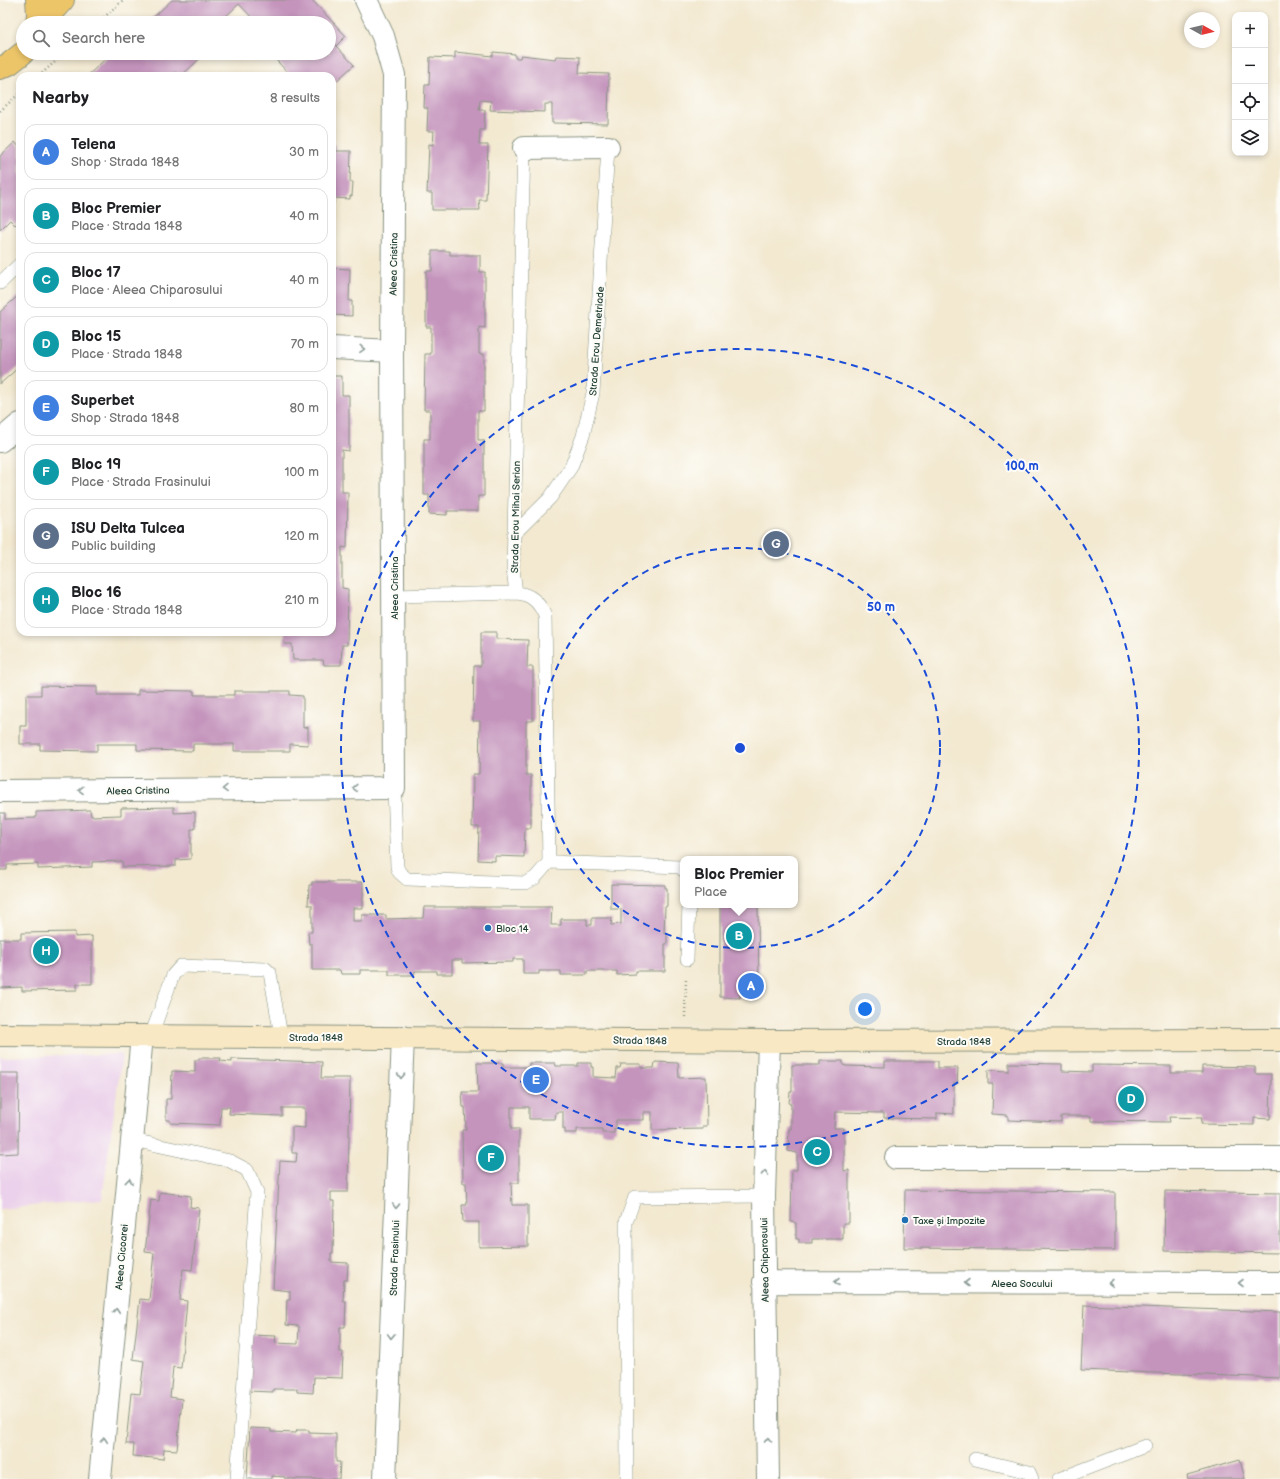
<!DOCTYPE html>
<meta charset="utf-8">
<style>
:root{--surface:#fff;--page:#f2f2f2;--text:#202124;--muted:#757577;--line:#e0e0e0;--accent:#7c3aed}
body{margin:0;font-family:"Balsamiq Sans",sans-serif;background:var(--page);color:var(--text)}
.controls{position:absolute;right:12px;top:12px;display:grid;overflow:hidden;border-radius:8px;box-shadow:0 2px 6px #0003}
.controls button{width:36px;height:36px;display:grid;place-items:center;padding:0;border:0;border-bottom:1px solid var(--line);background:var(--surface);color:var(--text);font:20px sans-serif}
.compass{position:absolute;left:1184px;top:12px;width:36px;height:36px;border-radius:50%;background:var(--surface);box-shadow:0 2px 6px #0003;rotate:98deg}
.you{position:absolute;left:865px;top:1009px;width:14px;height:14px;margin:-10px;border:3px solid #fff;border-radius:50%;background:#1a73e8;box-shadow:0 0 0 6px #1a73e833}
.badge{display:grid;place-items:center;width:26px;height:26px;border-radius:50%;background:var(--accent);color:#fff;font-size:13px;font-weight:700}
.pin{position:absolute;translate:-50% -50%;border:2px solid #fff;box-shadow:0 1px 4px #0006}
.popup{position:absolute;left:680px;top:856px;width:118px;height:52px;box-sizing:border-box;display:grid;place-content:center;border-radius:8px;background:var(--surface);filter:drop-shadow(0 1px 3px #0005);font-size:13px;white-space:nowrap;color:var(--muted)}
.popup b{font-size:15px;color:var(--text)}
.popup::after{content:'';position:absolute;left:50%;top:100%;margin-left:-8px;border:8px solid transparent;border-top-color:var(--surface)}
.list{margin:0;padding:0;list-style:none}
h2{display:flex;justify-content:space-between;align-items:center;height:52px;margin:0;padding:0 16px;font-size:17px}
h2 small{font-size:13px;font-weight:400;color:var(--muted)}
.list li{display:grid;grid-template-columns:26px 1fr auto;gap:12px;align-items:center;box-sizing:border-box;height:56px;margin:0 8px 8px;padding:0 8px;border:1px solid var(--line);border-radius:12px}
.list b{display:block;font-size:15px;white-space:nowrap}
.list p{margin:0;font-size:13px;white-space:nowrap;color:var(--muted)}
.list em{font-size:13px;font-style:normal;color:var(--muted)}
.icon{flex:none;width:22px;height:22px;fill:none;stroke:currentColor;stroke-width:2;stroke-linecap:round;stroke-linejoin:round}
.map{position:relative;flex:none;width:1280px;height:1479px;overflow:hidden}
.search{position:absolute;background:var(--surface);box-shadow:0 2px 6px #0003;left:16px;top:16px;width:320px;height:44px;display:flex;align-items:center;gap:10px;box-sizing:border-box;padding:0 14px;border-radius:22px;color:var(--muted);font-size:15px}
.panel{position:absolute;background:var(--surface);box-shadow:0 2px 6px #0003;left:16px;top:72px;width:320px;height:564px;border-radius:12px}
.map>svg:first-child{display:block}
.built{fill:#ebd1eb}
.building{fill:#c494bd}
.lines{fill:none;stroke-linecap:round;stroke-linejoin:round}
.service-casing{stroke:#899382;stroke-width:14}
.minor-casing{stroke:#899382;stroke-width:24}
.secondary-casing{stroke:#899382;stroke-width:24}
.trunk-casing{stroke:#899382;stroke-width:24}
.path{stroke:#899382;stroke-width:2.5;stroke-dasharray:1 3;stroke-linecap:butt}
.service{stroke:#fff;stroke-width:13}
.minor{stroke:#fff;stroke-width:22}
.secondary{stroke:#f8e8c3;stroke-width:22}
.trunk{stroke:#edc569;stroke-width:22}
.oneway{stroke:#8f9e9a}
.ring{fill:none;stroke:#1d4ed8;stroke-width:2;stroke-dasharray:7 5}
.poi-dot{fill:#1f6fb2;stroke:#fdfcf7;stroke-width:1.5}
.labels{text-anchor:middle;stroke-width:4;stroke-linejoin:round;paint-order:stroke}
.street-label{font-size:10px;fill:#1f3d34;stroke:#fdfcf7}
.poi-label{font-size:10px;fill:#1f3d34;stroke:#fdfcf7;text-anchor:start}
.centre{fill:#1d4ed8;stroke:#fdfcf7;stroke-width:2}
.ring-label{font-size:12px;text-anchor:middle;font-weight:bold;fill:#1d4ed8;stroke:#fdfcf7;stroke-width:4;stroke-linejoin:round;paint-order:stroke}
</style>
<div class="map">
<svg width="1280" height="1479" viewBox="0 0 1280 1479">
<rect width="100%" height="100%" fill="#fdfcf7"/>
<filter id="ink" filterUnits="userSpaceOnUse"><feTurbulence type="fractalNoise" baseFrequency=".025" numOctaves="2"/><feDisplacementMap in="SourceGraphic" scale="8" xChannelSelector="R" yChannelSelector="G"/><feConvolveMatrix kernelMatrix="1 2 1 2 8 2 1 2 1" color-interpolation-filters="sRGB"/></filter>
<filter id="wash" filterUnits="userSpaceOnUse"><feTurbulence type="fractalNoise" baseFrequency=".012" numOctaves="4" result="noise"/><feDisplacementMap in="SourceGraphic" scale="16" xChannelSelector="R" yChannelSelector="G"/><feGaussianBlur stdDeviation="0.9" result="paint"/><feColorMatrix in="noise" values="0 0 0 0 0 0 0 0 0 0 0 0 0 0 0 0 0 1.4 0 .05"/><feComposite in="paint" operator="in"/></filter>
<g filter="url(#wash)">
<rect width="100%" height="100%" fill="#f3e9d1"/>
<path class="built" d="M122 1054 102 1199 0 1209V1057Z"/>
<g id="blocks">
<path class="building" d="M172 0H312L346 36 336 46 354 65 332 85V76H291L277 61 286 53H329V23H257L239 4 223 19 227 23H147Z
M455 52 493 56V52L515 54V58H520L521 55 555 59 556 56 580 57 579 73 609 74 608 124 552 123V104H545V112L490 110 491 101 480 100 479 110H485L484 130H480L479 145H488L486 200H479L480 210H432V193H427L429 144 433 145 434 131H427L428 108H424L425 85H429L430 57 455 58Z
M112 53 122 54 206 53 181 76 176 72 171 76H87Z
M15 142 20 148V221L15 225 10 220 0 230V156Z
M332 145H336L335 151H351L350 182H353L352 196H350V199L334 198V204H332Z
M432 251H450V255H480V272H485V328L479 327V354H484V411H478V440H484V496H478V511H447V515L429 514V495H424V439H430V410H424L425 354H431V327H426V271H432Z
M332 268 350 269 349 301H352V316L332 315Z
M20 294V366L0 384V312Z
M332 376H342V395H349V451L342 450V492H348L347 548 342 547V588L348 589 347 645H342L341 665H324L323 660H293L292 644H284L285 632H332Z
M481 632H496V639L528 640 527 667H533V721H526V775H531V828H525L524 857 495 856V861L478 860 479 827H472L473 774H479L480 721H473L474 666H481Z
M41 686 97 687V695H138V690L194 691V695H234V691H290V695L303 696V728L308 727V745L290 744V751H234V744H193V751L137 750V744H97V751L40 750V744H20V726H26V695H41Z
M174 807V813L195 812V829H191V859L176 860V866L123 867 122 861 92 862V867L38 869V864L7 865V870H0V813H5V819L36 818V812L90 810 91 816 121 815V808Z
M312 882H363V908H353V921H362V915H386V919L423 918 424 907H552L551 925H561V919H587V925H592V918H612L611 925 621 924V909H611V884L665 885V888H667V906L665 907 664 933H667V944H665V971H636V974L617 975V971H587V975H561V971H539V974H523V959H513V962L462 963V960H452V974H437V971H415L414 975H389V970H360V974H341L340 970H312V944H309L308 932H312V905H308L309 885H312Z
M720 905H758L759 994 740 993V998L720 997Z
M75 932V937L92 936V984H77V990L22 991V987L0 988V939H21V933Z
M199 1058H221L220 1061 232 1062V1059L322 1062 321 1078H350L348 1192H331V1201H334L333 1253H331V1262L348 1263 347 1280H344L343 1301H346L345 1327H340V1352H343L342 1378 314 1377 313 1393 297 1392V1389H273V1392L247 1391 250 1335 276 1336 275 1343 298 1344 299 1326 286 1325 287 1299H290V1291L273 1289 280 1161 296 1162 297 1153H292V1127L305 1128V1108H282V1116L229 1114 230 1107H221L220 1125 170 1123V1120H166V1099H171L172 1071 195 1072V1060H199Z
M820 1061H843V1065L846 1066 885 1067V1061H938V1068H958L957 1084 954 1083V1114L937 1113V1119L884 1118V1113L835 1112 834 1128H844V1171L849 1170V1223H843V1239H812V1243H799V1239H796V1223L791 1222 792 1170H797V1153L788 1151 789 1129H791V1104H789L790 1092H792V1065H820Z
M655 1062 678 1063 679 1078 706 1077 707 1126H703V1129L652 1130V1112H644V1120H616V1130L614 1129V1133H602V1129H577V1133H565V1129H563V1112H556L555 1119H529V1107H511V1129H519V1183H511L512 1205H528V1246L479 1247V1222H463L462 1205H467L466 1183H463L462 1130H466L465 1107H463L462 1092H478L477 1063H503V1067H529V1063H555L556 1066H578V1063H591V1067H593V1077L616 1078 617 1068H620L621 1064H641V1068H654Z
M1009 1063 1062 1064V1071L1092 1072V1065L1171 1066V1073H1202V1066L1255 1067V1074H1271L1270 1119 1254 1118V1125L1201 1124 1202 1118 1169 1117 1170 1122 1091 1121V1116H1061V1122L1008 1120V1115L992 1114 993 1084H988V1070L1009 1071Z
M0 1073H19L18 1153 0 1154Z
M905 1190 1115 1192V1250L904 1248Z
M1165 1191 1280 1193V1253L1164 1251Z
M160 1192 191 1196 190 1207 199 1208 192 1270 183 1269 180 1300 187 1301 181 1368 173 1367 170 1397 182 1399 177 1450 164 1449 163 1459 133 1456 134 1444H126L131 1393 140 1394 144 1361 133 1359 140 1299 149 1300 154 1253 145 1252 151 1200 159 1201Z
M1084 1305 1280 1312V1378L1081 1370Z
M250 1428 271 1429V1432L296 1433 297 1430H309V1433L336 1434V1462H340L339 1479H285V1477L272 1476V1479H247Z
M1240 1460 1245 1479H1188L1187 1475Z"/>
</g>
</g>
<g filter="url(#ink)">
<use href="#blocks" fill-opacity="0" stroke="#899382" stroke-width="1"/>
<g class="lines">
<defs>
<path id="service" d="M0 283 20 264
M513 535 550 498 571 467 583 436 593 393 608 147
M394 596 516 593
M394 788 397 867 399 872 407 879 526 883 535 878 549 862 545 616C539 602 531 594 516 593L513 569 524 148
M549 862 680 867 683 870
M687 959 689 905
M151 1036 173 975 181 966 266 969 270 973 281 1036
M133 1140 230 1161 247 1170 257 1192 237 1479
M975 1459 1029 1472 1032 1479
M627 1479 626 1222 635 1197 764 1196
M1059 1479 1145 1446"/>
<path id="minor" d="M524 148 608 147
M332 348 392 351
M0 441 20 424
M0 791 394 788 392 351 394 75 383 36 366 0
M896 1158H1280
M764 1282 1280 1283
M100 1479 142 1036
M385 1479 403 1037
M768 1479 764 1196 769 1041"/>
<path id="secondary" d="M0 1035 769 1041 1280 1040"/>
<path id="trunk" d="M37 0 38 14 37 23
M42 23 63 0
M0 68 9 64 23 53"/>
</defs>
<use href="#service" class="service-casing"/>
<use href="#minor" class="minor-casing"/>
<use href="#secondary" class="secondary-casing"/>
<use href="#trunk" class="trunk-casing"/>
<path class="path" d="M98 23 123 0
M39 76 65 53
M0 111 20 93
M685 1017 686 978"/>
<use href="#service" class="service"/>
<use href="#minor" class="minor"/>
<use href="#secondary" class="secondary"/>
<use href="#trunk" class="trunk"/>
</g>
<defs><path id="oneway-chevron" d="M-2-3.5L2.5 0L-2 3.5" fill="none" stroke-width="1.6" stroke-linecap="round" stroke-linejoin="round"/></defs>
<g class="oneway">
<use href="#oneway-chevron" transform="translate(362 349) rotate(3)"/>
<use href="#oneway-chevron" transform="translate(355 788) rotate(179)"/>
<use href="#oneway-chevron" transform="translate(225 789) rotate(179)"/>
<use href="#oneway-chevron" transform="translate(81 790) rotate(179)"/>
<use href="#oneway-chevron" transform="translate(401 1076) rotate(92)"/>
<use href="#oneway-chevron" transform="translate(765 1173) rotate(-88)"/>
<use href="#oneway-chevron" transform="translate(129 1181) rotate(-84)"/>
<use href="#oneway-chevron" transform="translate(396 1206) rotate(92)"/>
<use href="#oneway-chevron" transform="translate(837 1282) rotate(-180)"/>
<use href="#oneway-chevron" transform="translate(967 1283) rotate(-180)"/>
<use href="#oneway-chevron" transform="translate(1111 1283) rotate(-180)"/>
<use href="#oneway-chevron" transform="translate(1241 1283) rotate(-180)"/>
<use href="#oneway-chevron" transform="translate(116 1311) rotate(-85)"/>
<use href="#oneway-chevron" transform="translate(391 1336) rotate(92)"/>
<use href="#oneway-chevron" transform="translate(104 1440) rotate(-85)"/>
<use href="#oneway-chevron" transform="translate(768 1440) rotate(-91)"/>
</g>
</g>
<g class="ring">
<circle cx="740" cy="748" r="200"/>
<circle cx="740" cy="748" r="399"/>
</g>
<g class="poi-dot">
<circle cx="488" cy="928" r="4"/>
<circle cx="905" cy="1220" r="4"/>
</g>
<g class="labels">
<g class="street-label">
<text transform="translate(393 264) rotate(-89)" y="4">Aleea Cristina</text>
<text transform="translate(596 341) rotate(-86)" y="4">Strada Erou Demetriade</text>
<text transform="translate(515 517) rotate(-89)" y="4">Strada Erou Mihai Serian</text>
<text transform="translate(394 588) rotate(-90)" y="4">Aleea Cristina</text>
<text transform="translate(138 790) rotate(-1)" y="4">Aleea Cristina</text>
<text x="316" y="1041">Strada 1848</text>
<text transform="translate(640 1040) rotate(1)" y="4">Strada 1848</text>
<text x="964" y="1045">Strada 1848</text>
<text transform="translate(121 1257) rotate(-85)" y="4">Aleea Cicoarei</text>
<text transform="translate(394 1258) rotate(-88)" y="4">Strada Frasinului</text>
<text transform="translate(764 1260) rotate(-91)" y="4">Aleea Chiparosului</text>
<text x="1022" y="1287">Aleea Socului</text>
</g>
<g class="poi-label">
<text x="496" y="932">Bloc 14</text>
<text x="913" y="1224">Taxe și Impozite</text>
</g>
</g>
<circle cx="740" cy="748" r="6" class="centre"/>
<g class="ring-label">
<text x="1022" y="470">100 m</text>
<text x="881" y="611">50 m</text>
</g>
</svg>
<div class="controls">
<button>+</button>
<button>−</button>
<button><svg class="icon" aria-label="locate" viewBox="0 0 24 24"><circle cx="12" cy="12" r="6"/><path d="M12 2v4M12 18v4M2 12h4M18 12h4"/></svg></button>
<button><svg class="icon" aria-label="layers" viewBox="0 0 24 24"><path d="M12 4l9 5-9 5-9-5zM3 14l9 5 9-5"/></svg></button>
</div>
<svg class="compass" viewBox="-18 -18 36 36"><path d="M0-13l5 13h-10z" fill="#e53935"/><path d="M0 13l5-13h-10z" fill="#757577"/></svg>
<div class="you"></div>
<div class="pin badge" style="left:751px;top:986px;background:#3f7fe0">A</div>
<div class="pin badge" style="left:739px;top:936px;background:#0f9aa8">B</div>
<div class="popup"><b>Bloc Premier</b>Place</div>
<div class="pin badge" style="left:817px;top:1152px;background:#0f9aa8">C</div>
<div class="pin badge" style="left:1131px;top:1099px;background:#0f9aa8">D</div>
<div class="pin badge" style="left:536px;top:1080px;background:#3f7fe0">E</div>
<div class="pin badge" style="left:491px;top:1158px;background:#0f9aa8">F</div>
<div class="pin badge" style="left:776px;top:544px;background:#5c6f8a">G</div>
<div class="pin badge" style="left:46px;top:951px;background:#0f9aa8">H</div>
<div class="search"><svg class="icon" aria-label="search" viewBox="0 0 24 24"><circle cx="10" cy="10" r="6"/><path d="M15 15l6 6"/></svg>Search here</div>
<section class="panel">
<h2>Nearby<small>8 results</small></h2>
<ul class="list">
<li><span class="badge" style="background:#3f7fe0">A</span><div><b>Telena</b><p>Shop · Strada 1848</p></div><em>30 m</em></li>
<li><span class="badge" style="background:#0f9aa8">B</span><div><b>Bloc Premier</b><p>Place · Strada 1848</p></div><em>40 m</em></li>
<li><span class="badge" style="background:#0f9aa8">C</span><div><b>Bloc 17</b><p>Place · Aleea Chiparosului</p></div><em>40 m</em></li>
<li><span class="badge" style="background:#0f9aa8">D</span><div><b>Bloc 15</b><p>Place · Strada 1848</p></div><em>70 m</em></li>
<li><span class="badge" style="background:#3f7fe0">E</span><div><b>Superbet</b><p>Shop · Strada 1848</p></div><em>80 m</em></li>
<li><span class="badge" style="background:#0f9aa8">F</span><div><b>Bloc 19</b><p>Place · Strada Frasinului</p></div><em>100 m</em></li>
<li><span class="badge" style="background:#5c6f8a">G</span><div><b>ISU Delta Tulcea</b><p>Public building</p></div><em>120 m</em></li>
<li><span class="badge" style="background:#0f9aa8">H</span><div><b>Bloc 16</b><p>Place · Strada 1848</p></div><em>210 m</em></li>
</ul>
</section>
</div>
